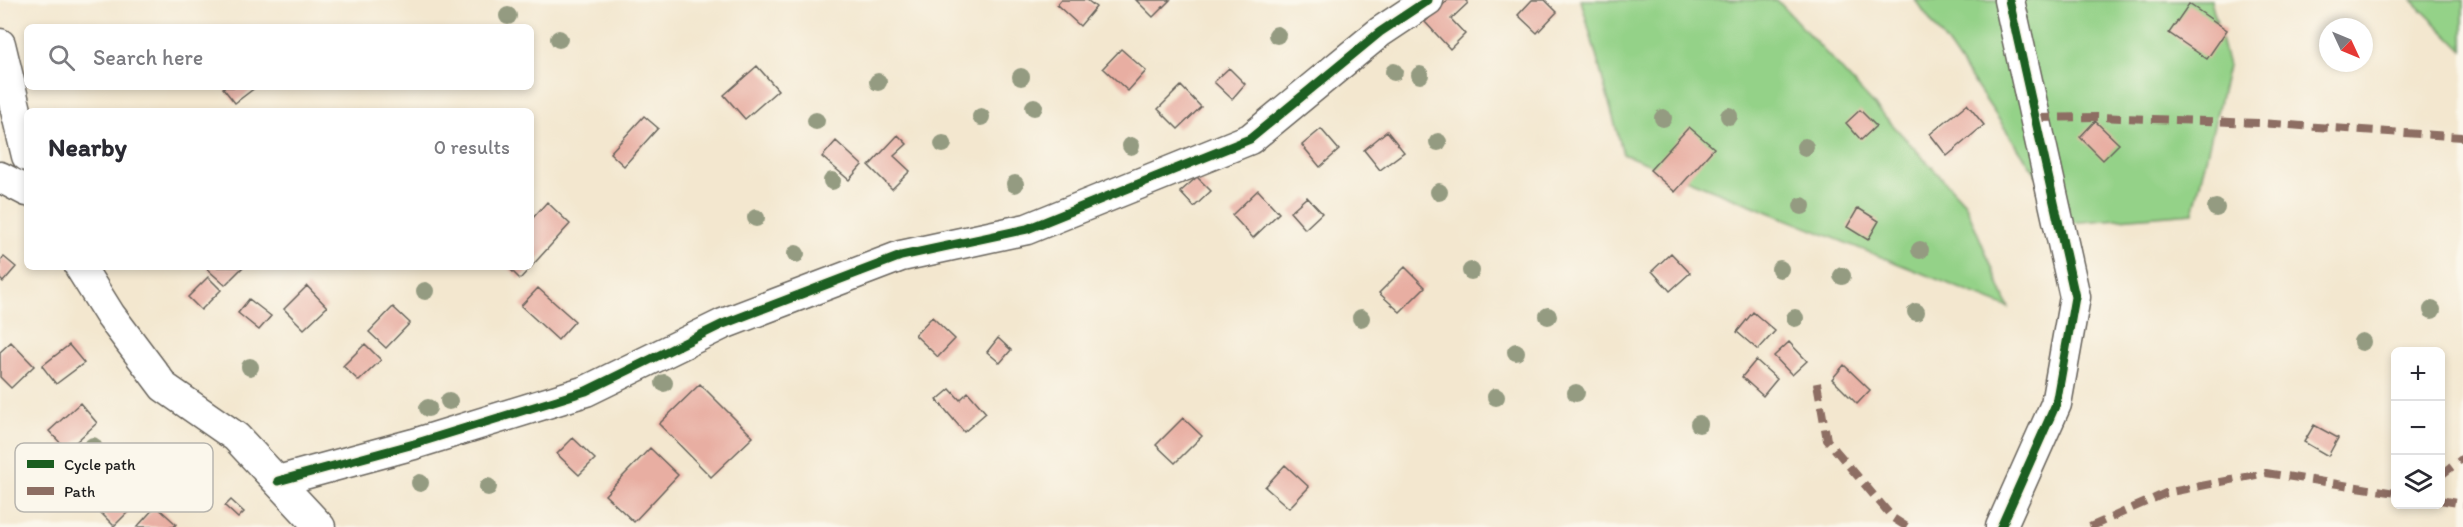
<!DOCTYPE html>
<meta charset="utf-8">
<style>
:root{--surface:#fff;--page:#f7f7f7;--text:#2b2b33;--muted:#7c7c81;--line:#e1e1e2}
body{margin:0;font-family:Itim,sans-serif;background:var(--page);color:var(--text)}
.controls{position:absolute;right:18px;bottom:18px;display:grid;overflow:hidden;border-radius:9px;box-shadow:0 3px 9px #0003}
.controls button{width:54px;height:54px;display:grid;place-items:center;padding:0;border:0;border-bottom:2px solid var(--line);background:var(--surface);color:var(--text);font:30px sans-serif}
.compass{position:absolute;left:2319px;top:18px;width:54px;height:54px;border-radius:50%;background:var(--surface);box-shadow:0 3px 9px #0003;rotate:134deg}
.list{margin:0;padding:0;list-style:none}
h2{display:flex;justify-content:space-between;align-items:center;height:78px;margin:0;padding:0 24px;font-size:26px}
h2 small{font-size:20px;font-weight:400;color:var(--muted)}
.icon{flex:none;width:33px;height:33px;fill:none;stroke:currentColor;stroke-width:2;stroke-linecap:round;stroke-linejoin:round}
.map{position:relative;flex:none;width:2463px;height:527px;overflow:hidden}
.search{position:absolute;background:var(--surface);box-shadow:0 3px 9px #0003;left:24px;top:24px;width:510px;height:66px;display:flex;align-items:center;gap:15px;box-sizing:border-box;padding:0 21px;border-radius:9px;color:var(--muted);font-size:22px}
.panel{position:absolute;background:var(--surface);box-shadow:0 3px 9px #0003;left:24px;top:108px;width:510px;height:162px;border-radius:9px}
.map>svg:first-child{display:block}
.green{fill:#94d288;stroke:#587752;stroke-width:1.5}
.building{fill:#e8aea2}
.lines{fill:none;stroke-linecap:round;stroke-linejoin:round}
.minor-casing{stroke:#67635b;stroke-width:33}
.minor{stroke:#fff;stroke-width:30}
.quiet{stroke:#8d6e63;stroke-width:8;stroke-dasharray:15 8;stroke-linecap:butt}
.cycleway-casing{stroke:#fbf7ec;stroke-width:13}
.cycleway{stroke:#1b5e20;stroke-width:9}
.tree{fill:#949b81}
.key{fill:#fbf7ec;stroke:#b8b5ae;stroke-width:1.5}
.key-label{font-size:16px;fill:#1c1c1c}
</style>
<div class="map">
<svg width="2463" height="527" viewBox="0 0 2463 527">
<rect width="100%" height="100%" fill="#fbf7ec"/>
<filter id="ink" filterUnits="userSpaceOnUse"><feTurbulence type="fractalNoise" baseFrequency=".0167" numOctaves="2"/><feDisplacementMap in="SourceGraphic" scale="12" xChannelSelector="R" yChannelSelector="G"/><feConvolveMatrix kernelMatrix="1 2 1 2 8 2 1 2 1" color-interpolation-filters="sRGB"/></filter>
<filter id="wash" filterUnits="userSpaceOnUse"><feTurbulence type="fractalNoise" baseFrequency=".008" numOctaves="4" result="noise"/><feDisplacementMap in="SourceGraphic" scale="24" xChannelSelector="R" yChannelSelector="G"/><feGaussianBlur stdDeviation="1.35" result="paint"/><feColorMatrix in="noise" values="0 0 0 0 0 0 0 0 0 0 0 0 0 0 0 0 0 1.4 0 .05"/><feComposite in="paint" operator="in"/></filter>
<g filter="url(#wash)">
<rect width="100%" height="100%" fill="#f3e7cf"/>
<path class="green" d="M1581 0H1777L1965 203 2009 308 1623 154Z
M1915 0H2211L2228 66 2193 213 2069 223 1951 49Z
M2412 0H2463V51Z"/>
<g id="blocks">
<path class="building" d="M1061 0H1087L1096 7 1080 26 1057 5Z
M1136 0H1170L1153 17Z
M1448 0H1465L1468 3 1451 19 1465 34 1450 49 1425 22Z
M1532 0H1545L1557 12 1537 33 1518 15Z
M2189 4 2227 30 2207 59 2169 33Z
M1121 49 1146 71 1128 91 1103 68Z
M757 66 778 90 745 119 724 95Z
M1229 68 1245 84 1232 99 1214 82Z
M1181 86 1201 107 1178 129 1158 109Z
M224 87H256L235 103 223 88Z
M1967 104 1984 125 1947 156 1930 134Z
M1860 110 1876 126 1861 140 1846 123Z
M644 116 658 128 624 166 610 153Z
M2095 121 2119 144 2103 160 2080 137Z
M1689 127 1714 148 1675 192 1650 170Z
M1321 129 1339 150 1320 167 1302 145Z
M1387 131 1404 152 1380 170 1364 150Z
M898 135 907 144 894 156 910 171 892 189 869 166Z
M836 141 862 165 849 180 822 157Z
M1197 177 1211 191 1194 207 1180 192Z
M1258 190 1279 213 1253 238 1232 215Z
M1307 197 1322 213 1305 229 1290 212Z
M547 202 570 224 520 279 508 267H531V220Z
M1858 208 1879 221 1868 240 1847 227Z
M1671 253 1690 273 1670 291 1652 271Z
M4 257 16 267 3 282 0 279V261Z
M209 267H243L225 285 207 269Z
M1405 267 1425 287 1400 312 1379 293Z
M208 277 221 290 201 310 188 297Z
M307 286 327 307 304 329 284 309Z
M538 288 575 321 558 340 521 306Z
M249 299 271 316 259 330 238 313Z
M393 307 410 323 386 348 369 332Z
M1753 312 1775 331 1758 350 1737 332Z
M932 317 955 339 938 357 915 335Z
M998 338 1011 350 1000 363 987 352Z
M11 342 34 366 11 388 0 377V352Z
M1789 342 1807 361 1792 375 1774 356Z
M365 344 381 360 359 381 343 366Z
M69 345 84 363 56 384 42 366Z
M1756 360 1777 379 1763 396 1742 377Z
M1844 365 1870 390 1857 404 1832 379Z
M700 384 753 437 711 477 659 424Z
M950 389 960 400 968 392 986 413 964 432 937 400Z
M80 403 97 423 67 450 49 431Z
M1183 418 1202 436 1175 463 1156 445Z
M2314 425 2338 438 2328 456 2304 442Z
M573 438 595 459 579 475 557 454Z
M650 448 678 475 634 522 605 495Z
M1285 465 1309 487 1289 508 1265 487Z
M111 478 137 503 114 526 89 501Z
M231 500 244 512 238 518 225 506Z
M156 506 176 524 174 527H137Z"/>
</g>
</g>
<g filter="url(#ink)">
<use href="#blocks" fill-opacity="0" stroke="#67635b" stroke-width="1.5"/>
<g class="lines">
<defs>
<path id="minor" d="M0 44 27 156
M0 177 27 191
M80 267 110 315 164 387 236 437 320 527
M278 481 414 444 586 391 723 324 901 256 1027 229 1250 139 1380 32 1428 0
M2001 527 2056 404 2075 297 2009 0"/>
</defs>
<use href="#minor" class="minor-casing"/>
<use href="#minor" class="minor"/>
<path class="quiet" d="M2037 118 2096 117 2259 123 2463 137
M1817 383 1827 440 1893 518 1907 527
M2440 476 2463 458
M2440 500 2463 504
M2090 527 2166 493 2266 473 2396 493"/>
<defs>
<path id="cycleway" d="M278 481 414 444 586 391 723 324 901 256 1027 229 1250 139 1380 32 1428 0
M2001 527 2056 404 2075 297 2009 0"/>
</defs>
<use href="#cycleway" class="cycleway-casing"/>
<use href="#cycleway" class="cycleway"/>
</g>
<g class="tree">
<circle cx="508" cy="16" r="9"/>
<circle cx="1277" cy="35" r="9"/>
<circle cx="559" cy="39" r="9"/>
<circle cx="1394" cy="72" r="9"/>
<circle cx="1420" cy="75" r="9"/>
<circle cx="1021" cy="77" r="9"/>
<circle cx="878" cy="82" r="9"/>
<circle cx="1034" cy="107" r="9"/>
<circle cx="1729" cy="116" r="9"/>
<circle cx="981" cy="117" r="9"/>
<circle cx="1663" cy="118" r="9"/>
<circle cx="816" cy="121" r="9"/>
<circle cx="1438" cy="142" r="9"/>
<circle cx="943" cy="144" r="9"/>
<circle cx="1131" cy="146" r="9"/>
<circle cx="1805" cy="147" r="9"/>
<circle cx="832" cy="181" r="9"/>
<circle cx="1015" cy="184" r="9"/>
<circle cx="1439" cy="192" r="9"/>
<circle cx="1802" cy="206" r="9"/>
<circle cx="2216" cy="208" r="9"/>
<circle cx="756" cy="218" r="9"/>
<circle cx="1920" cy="250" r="9"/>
<circle cx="796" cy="254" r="9"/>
<circle cx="1780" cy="269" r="9"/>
<circle cx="1471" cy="271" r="9"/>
<circle cx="1842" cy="276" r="9"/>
<circle cx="425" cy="291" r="9"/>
<circle cx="2432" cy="310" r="9"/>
<circle cx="1916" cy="312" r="9"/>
<circle cx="1548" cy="316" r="9"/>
<circle cx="1361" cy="318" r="9"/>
<circle cx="1795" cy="318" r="9"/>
<circle cx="2362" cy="342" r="9"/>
<circle cx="1516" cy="352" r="9"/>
<circle cx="250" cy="367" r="9"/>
<circle cx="664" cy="383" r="9"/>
<circle cx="1576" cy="393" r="9"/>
<circle cx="1496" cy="397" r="9"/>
<circle cx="449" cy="401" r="9"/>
<circle cx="428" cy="408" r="9"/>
<circle cx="1699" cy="424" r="9"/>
<circle cx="93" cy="446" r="9"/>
<circle cx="420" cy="483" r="9"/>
<circle cx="488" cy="487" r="9"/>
</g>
</g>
<rect x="15" y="443" width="198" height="69" rx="9" class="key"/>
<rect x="27" y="460" width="27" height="8" fill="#1b5e20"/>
<rect x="27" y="487" width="27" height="8" fill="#8d6e63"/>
<g class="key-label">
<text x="64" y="470">Cycle path</text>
<text x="64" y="497">Path</text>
</g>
</svg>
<div class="controls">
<button>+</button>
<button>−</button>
<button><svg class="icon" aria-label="layers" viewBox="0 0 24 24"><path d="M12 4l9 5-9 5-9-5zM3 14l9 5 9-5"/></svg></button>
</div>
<svg class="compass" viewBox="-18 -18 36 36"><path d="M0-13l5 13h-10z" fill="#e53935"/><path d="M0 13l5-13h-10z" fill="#7c7c81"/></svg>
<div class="search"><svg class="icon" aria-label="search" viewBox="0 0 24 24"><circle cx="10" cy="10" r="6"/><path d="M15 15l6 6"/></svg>Search here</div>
<section class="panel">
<h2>Nearby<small>0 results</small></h2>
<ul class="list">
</ul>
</section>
</div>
